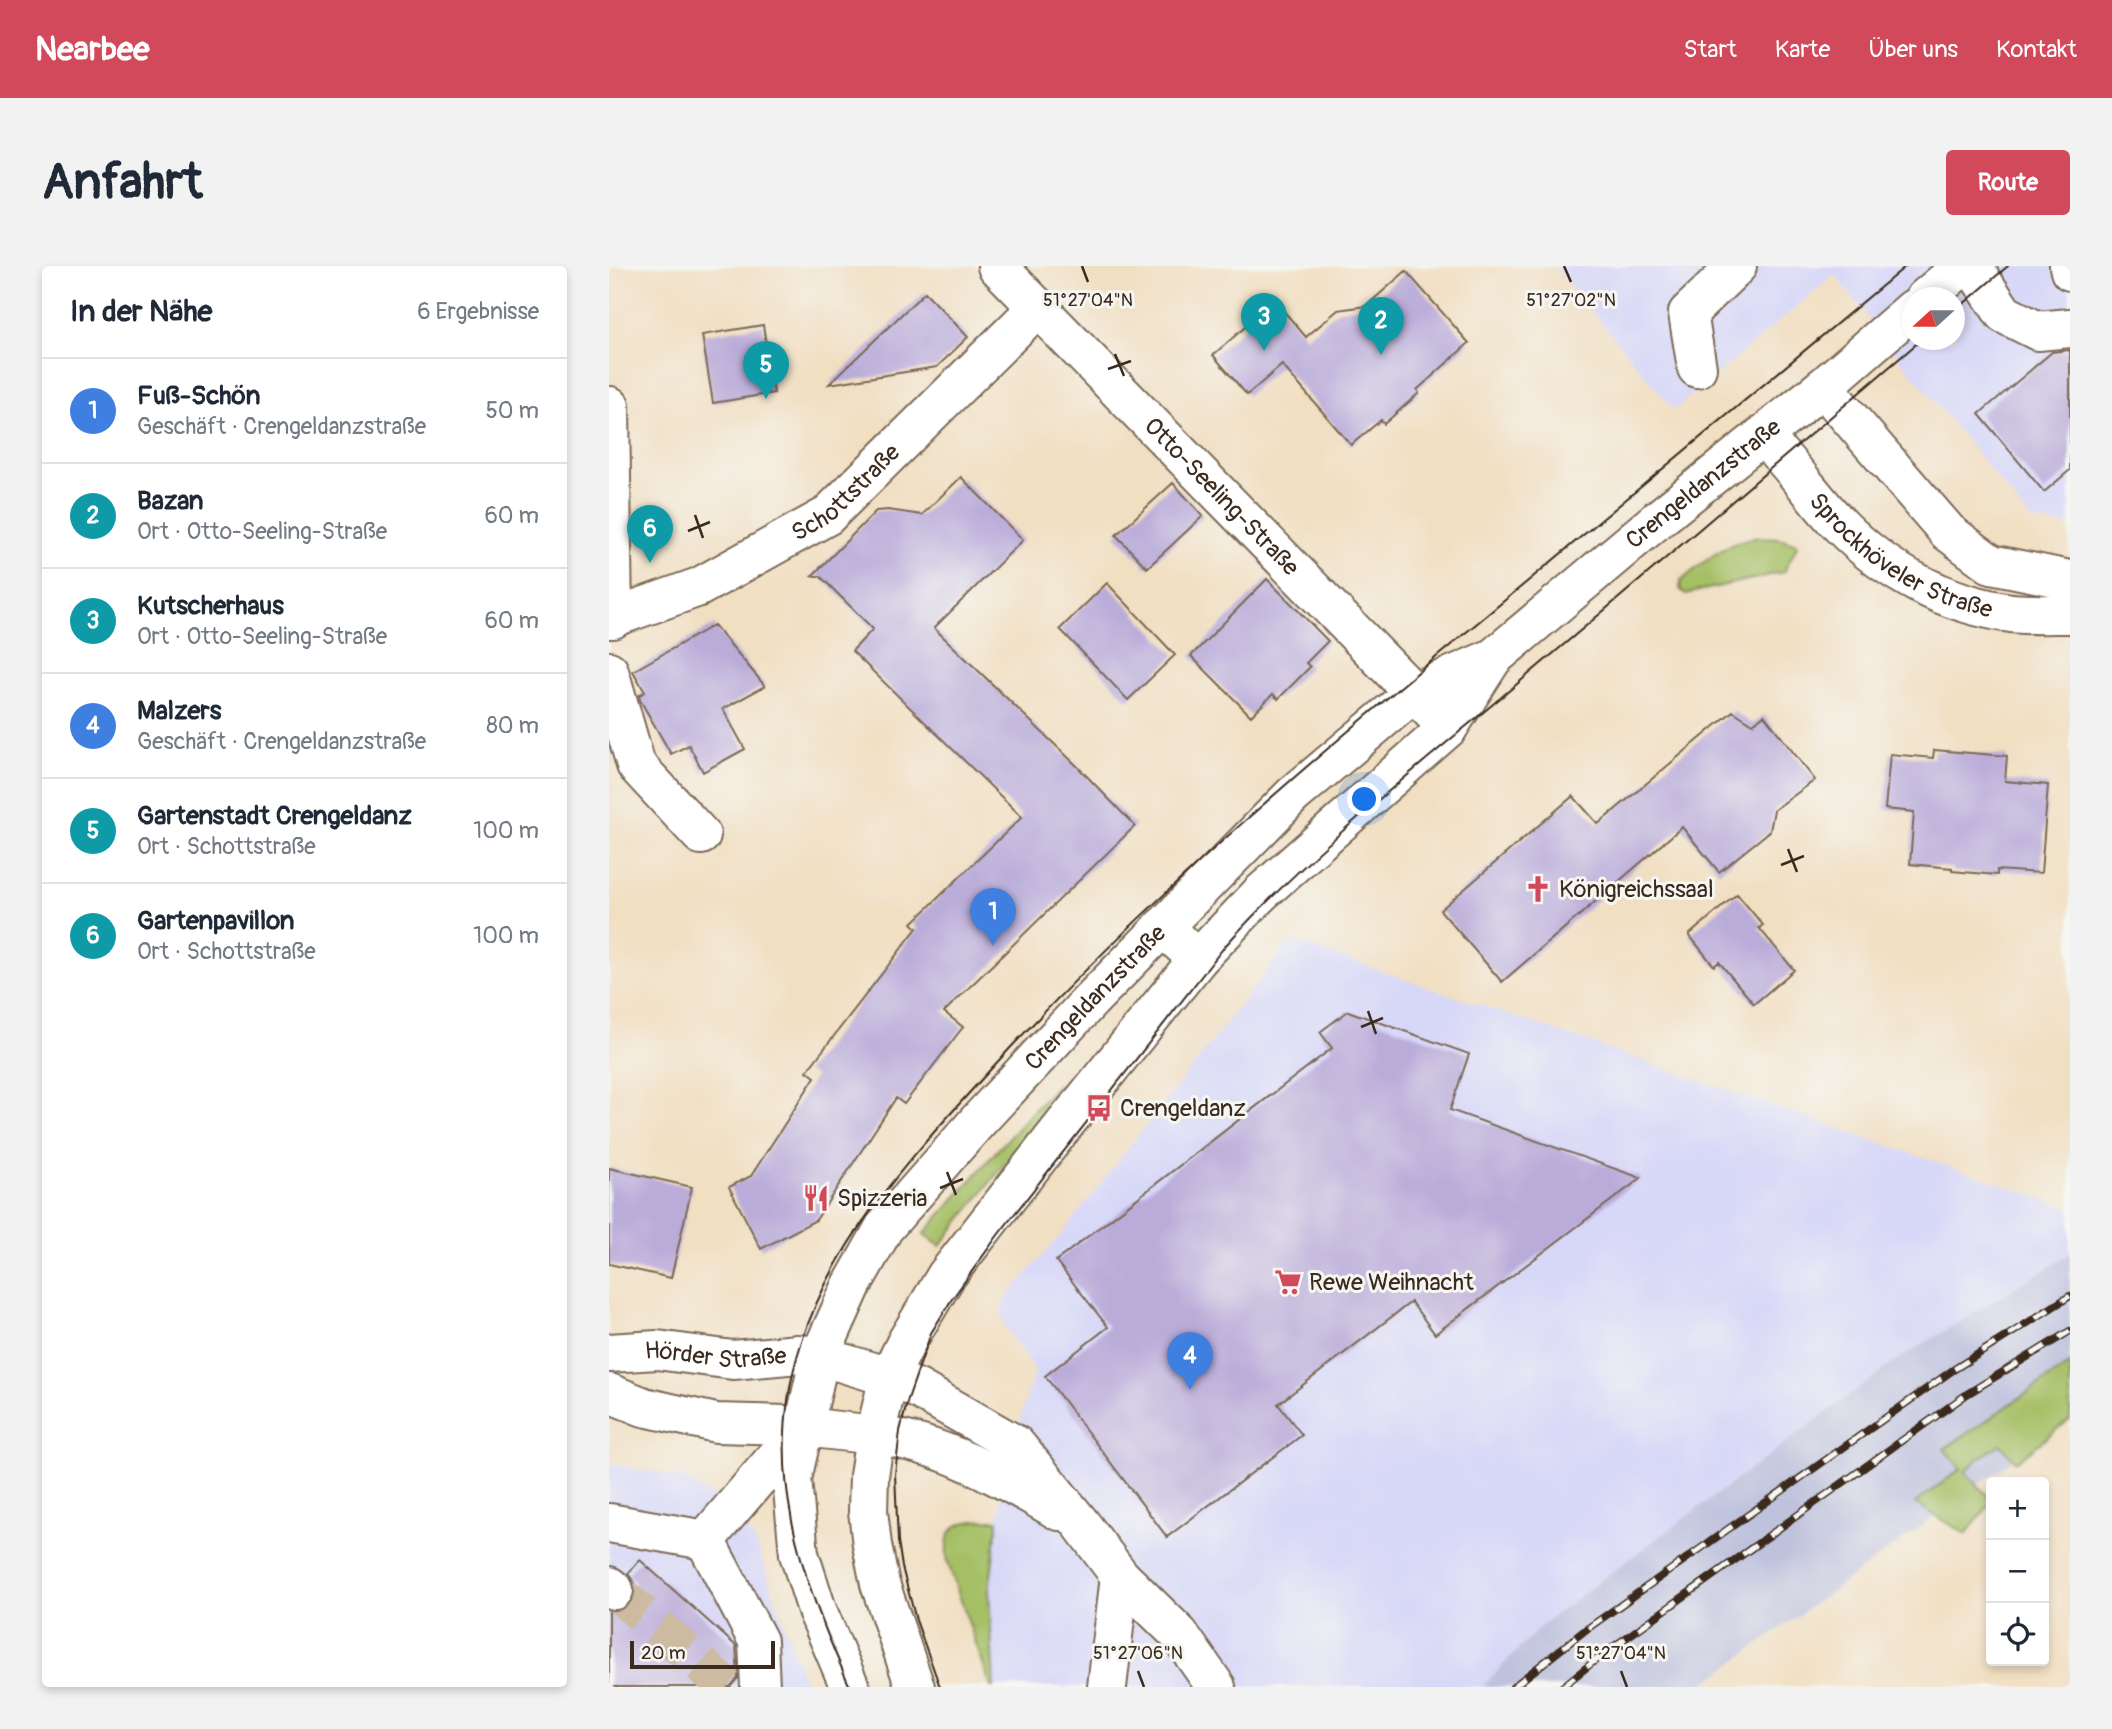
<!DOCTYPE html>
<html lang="de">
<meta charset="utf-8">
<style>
:root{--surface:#fff;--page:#f2f2f3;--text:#1f2937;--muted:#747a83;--line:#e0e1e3;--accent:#d1495b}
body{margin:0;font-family:Pangolin,sans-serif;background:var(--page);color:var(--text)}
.controls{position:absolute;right:21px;bottom:21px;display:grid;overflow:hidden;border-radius:7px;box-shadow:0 4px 10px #0003}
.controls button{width:63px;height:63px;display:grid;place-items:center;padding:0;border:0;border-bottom:2px solid var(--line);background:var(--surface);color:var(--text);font:35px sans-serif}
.compass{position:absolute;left:1293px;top:21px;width:63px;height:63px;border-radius:50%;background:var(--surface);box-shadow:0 4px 10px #0003;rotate:249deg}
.scale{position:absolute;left:21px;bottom:18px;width:145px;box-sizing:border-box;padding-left:7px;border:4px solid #3b2a1e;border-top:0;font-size:19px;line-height:24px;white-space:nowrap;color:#3b2a1e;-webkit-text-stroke:5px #f6f6f2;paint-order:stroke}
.you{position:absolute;left:756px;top:534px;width:24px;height:24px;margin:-18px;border:5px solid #fff;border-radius:50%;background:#1a73e8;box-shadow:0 0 0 10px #1a73e833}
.badge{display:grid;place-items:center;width:46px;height:46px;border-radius:50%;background:var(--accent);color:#fff;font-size:23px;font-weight:700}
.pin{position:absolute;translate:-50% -58px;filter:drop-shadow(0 2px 4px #0008)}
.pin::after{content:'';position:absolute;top:37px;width:24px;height:21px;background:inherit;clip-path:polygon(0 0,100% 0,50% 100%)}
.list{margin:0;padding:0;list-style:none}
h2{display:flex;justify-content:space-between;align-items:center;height:91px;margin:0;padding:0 28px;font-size:30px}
h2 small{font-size:23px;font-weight:400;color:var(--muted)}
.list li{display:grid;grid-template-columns:46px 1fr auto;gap:21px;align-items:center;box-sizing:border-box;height:105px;padding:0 28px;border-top:2px solid var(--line)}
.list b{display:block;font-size:26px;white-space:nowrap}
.list p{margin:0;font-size:23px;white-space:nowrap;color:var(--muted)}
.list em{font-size:23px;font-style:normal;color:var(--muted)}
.icon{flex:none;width:38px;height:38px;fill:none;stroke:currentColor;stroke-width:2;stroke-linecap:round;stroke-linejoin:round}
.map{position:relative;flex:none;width:1461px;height:1421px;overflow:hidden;border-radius:7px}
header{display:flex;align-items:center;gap:42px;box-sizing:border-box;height:98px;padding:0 35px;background:var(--accent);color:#fff}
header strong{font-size:33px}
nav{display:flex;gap:38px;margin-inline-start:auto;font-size:24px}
.intro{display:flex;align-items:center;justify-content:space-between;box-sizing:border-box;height:168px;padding:0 42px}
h1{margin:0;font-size:49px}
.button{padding:18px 32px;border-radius:7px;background:var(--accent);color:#fff;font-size:24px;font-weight:700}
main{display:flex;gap:42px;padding:0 42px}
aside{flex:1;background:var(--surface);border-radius:7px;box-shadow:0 4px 10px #0003}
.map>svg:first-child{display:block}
.built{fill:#d7d7f8;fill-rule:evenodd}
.industrial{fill:#bfc2dd}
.green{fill:#a5bf65;stroke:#707442;stroke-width:2}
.building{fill:#baacd9}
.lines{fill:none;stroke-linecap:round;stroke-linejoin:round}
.minor-tunnel{stroke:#cdbba1;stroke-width:38;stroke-dasharray:38 19;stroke-linecap:butt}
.minor-casing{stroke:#7b6957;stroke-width:42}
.major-casing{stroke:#7b6957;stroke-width:42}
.minor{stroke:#fff;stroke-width:38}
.major{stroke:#fff;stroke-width:38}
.tram{stroke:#3b2a1e;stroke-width:2}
.rail-casing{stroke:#3b2a1e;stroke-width:8}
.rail{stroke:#f6f6f2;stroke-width:5;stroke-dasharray:16;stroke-linecap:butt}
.ticks{fill:none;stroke:#3b2a1e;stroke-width:2.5}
.labels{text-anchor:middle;stroke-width:6;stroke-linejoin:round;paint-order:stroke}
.street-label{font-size:24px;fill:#3b2a1e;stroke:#f6f6f2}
.poi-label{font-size:24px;fill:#3b2a1e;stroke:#f6f6f2;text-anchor:start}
.ticks-label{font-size:18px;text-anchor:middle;fill:#3b2a1e;stroke:#f6f6f2;stroke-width:6;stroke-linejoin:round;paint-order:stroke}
</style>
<header>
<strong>Nearbee</strong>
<nav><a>Start</a><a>Karte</a><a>Über uns</a><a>Kontakt</a></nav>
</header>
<div class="intro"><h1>Anfahrt</h1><a class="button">Route</a></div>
<main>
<aside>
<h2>In der Nähe<small>6 Ergebnisse</small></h2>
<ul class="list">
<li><span class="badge" style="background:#3f7fe0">1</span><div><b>Fuß-Schön</b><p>Geschäft · Crengeldanzstraße</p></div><em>50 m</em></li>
<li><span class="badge" style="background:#0f9aa8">2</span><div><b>Bazan</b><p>Ort · Otto-Seeling-Straße</p></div><em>60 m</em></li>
<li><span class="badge" style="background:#0f9aa8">3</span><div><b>Kutscherhaus</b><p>Ort · Otto-Seeling-Straße</p></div><em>60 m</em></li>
<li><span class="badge" style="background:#3f7fe0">4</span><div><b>Malzers</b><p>Geschäft · Crengeldanzstraße</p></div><em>80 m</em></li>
<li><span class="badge" style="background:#0f9aa8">5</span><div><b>Gartenstadt Crengeldanz</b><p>Ort · Schottstraße</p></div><em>100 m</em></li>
<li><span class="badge" style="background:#0f9aa8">6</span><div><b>Gartenpavillon</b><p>Ort · Schottstraße</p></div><em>100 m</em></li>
</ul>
</aside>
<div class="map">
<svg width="1461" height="1421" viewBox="0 0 1461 1421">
<rect width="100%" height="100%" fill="#f6f6f2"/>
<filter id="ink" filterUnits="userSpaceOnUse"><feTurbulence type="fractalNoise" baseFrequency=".0143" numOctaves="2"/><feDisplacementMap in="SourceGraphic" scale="14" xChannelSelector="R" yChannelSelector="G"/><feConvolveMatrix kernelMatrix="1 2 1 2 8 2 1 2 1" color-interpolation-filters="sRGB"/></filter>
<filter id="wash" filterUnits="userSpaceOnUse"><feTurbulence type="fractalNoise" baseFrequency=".00686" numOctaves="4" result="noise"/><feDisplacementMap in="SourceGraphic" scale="28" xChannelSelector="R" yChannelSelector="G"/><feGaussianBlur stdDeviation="1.57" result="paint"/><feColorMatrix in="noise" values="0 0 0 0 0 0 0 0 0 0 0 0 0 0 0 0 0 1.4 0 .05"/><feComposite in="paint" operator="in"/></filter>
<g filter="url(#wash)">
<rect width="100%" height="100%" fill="#f1dfc2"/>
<path class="built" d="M945 0H1461V260L1423 255 1290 92 1226 8 1065 144ZM1304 32H1346V74H1304Z
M682 674 1461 942V988L1288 1094 936 1356 873 1421H385L380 1325 386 1273 394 1221 414 1143 426 1104 394 1057 393 1042 397 1032 454 966Z
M0 1198 73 1211 122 1241 148 1279 197 1421H0Z"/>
<path class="industrial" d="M1461 988V1152L1091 1421H873L936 1356 1288 1094Z"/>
<path class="green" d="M1150 271 1170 272 1189 278 1175 306 1077 328 1071 323 1072 315C1097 294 1117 275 1150 271Z
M448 819 454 824 331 980 315 968 384 889Z
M1461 1098V1153L1407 1196 1391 1178 1368 1194 1356 1206 1382 1233V1237L1357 1268 1306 1237 1352 1203 1335 1183Z
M389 1254 380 1325 385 1421H382L339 1297C332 1254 354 1255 389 1254Z"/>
<g id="blocks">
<path class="building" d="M797 5 860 77 808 124 810 127 775 158 772 154 742 179 673 99 638 129 604 89 666 35 697 71 729 44 757 40Z
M316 26 359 71 328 101 220 118Z
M154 59 165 127 104 137 93 69Z
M1461 84V204L1435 226 1370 148 1443 86Z
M352 211 414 274 325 362 467 499 526 560 335 746 354 761 295 838 287 832 207 954 152 983 120 921 142 910 206 811 198 805 308 662 303 657 413 551 243 385 264 363 211 310H203L267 245 279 244 313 249Z
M564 217 594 250 538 302 507 269Z
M658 313 719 375 697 397 701 401 669 433 664 428 642 450 582 390Z
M498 317 566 389 519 434 451 363Z
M105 359 156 420 114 443 136 483 94 506 80 479 62 488 31 434 30 429 36 426 24 405Z
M1124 445 1144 458 1155 449 1206 514 1165 544 1161 565 1110 606 1073 561 893 716 831 644 964 530 989 558Z
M1325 484 1398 490 1396 515 1439 519 1432 607 1388 604V609L1343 605V602L1301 598 1305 546 1276 543 1281 488 1324 492Z
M1128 628 1154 659 1150 662 1185 704 1145 738 1110 696 1105 700 1080 669Z
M739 745 860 788 841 844 1032 912 826 1068 802 1036 669 1138 693 1169 558 1271 436 1110 499 1061 447 995 723 782 711 766Z
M0 902 83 921 62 1012 0 998Z
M31 1294 127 1380 129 1412 121 1421H0V1345H12L22 1337 27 1327 26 1317 19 1308Z"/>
</g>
</g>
<g filter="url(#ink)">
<use href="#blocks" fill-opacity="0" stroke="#7b6957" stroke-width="2"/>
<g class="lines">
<path class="minor-tunnel" d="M5 1324 118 1421"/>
<defs>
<g id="minor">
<path id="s1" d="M388 0 839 462"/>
<path d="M1363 0 1395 48 1429 65 1461 62"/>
<path d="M1460 0 1461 5"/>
<path d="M1088 102 1079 47 1128 0"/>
<path d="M1 140 4 353"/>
<path id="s2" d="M0 353 90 321 218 250 429 41"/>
<path d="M0 405 27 499 92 569"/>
<path d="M553 661 589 693"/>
<path d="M280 1111 309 1123 407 1179 472 1258 511 1310 570 1368 607 1421"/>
<path d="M266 1169C333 1177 392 1211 450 1245"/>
<path d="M0 1257 96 1274 193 1161"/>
<path d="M96 1274 149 1375 151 1421"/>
<path d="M0 1320 5 1324"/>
<path d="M498 1421 511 1310"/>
</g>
<g id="major">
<path d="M1316 32 1354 0"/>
<path d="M1214 121 1339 266 1382 298 1461 314"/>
<path id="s3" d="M1154 171C1183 198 1204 232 1232 260 1278 307 1337 338 1402 347 1421 349 1442 348 1461 348"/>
<path id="s4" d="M0 1087 48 1084 124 1094 189 1088 211 1090 280 1111"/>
<path d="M0 1127 35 1141 107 1157 177 1159 266 1169"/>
<path id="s5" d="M241 1421 208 1344 190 1288 183 1213 211 1090 243 1019 275 962 369 855 482 734 684 529 806 426 884 392 1047 255 1214 121 1304 43"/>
<path d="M306 1421 271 1318 263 1279 259 1245 260 1210 266 1169 280 1111 298 1075 337 1010 455 859 589 693 652 627 839 462 884 392"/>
</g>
</defs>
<use href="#minor" class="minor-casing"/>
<use href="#major" class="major-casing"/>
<use href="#minor" class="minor"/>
<use href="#major" class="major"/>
<path class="tram" d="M1346 45 1399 0
M241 1421C191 1309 152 1201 192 1078 226 970 307 886 381 804 543 626 728 473 913 320 1042 214 1169 106 1297 0
M331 1421 307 1354 293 1301 289 1275 286 1208 291 1165 299 1133 322 1067 343 1033 389 969 616 680C704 583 808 502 908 418 1044 304 1178 188 1312 74"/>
<defs>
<path id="rail" d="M904 1421 975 1365 1344 1104 1461 1030
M953 1421 993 1389 1358 1128 1461 1065"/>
</defs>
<use href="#rail" class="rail-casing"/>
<use href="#rail" class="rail"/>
</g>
</g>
<path class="ticks" d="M473 0 479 16M955 0 962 16M506 88 515 110M499 103 522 95M86 249 94 272M79 265 101 256M1179 583 1188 606M1172 599 1195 590M759 745 767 768M752 761 774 752M338 906 347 929M331 922 354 913M529 1405 535 1421M1012 1405 1018 1421"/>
<defs>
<symbol id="church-bare" viewBox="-9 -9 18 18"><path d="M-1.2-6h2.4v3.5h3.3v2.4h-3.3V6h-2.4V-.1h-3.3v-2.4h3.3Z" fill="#d1495b" stroke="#f6f6f2" stroke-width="2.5" paint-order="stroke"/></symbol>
<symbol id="bus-bare" viewBox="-9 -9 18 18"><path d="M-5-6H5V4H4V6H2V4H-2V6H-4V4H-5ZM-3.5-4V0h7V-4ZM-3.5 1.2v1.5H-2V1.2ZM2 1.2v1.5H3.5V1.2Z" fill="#d1495b" stroke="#f6f6f2" stroke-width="2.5" paint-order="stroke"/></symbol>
<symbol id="restaurant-bare" viewBox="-9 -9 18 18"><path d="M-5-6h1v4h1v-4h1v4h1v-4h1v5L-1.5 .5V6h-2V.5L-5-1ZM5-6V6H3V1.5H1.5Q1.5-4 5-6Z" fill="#d1495b" stroke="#f6f6f2" stroke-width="2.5" paint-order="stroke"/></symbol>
<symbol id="supermarket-bare" viewBox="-9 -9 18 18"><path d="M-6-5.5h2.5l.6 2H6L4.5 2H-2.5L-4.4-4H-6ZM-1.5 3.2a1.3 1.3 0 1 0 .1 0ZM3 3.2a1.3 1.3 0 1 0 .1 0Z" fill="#d1495b" stroke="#f6f6f2" stroke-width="2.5" paint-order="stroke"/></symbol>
</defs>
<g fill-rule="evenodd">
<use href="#church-bare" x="910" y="604" width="38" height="38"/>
<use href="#bus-bare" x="471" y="823" width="38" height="38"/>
<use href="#restaurant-bare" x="188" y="913" width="38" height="38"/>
<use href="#supermarket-bare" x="660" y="997" width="38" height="38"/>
</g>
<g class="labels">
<g class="street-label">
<text dy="8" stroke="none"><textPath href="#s5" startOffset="1601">Crengeldanzstraße</textPath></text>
<text dy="8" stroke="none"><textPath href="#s2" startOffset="271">Schottstraße</textPath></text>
<text dy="8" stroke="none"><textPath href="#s1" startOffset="322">Otto-Seeling-Straße</textPath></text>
<text dy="8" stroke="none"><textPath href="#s3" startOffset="186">Sprockhöveler Straße</textPath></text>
<text dy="8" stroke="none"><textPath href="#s5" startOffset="800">Crengeldanzstraße</textPath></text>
<text dy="8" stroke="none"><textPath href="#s4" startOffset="107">Hörder Straße</textPath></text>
</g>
<g class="poi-label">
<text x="950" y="631">Königreichssaal</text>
<text x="511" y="850">Crengeldanz</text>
<text x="228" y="940">Spizzeria</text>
<text x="700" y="1024">Rewe Weihnacht</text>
</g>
</g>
<g class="ticks-label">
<text x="479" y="40">51°27'04"N</text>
<text x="962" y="40">51°27'02"N</text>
<text x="529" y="1393">51°27'06"N</text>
<text x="1012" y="1393">51°27'04"N</text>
</g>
</svg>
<div class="controls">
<button>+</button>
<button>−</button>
<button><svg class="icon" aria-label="locate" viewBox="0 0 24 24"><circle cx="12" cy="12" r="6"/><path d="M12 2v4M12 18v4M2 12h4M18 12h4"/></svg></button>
</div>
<svg class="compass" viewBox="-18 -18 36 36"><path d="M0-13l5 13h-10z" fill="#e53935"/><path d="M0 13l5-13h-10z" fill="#747a83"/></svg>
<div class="scale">20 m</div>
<div class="you"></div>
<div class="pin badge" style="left:384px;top:680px;background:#3f7fe0">1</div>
<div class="pin badge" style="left:772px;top:89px;background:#0f9aa8">2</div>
<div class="pin badge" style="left:655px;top:85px;background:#0f9aa8">3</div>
<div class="pin badge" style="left:581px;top:1124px;background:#3f7fe0">4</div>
<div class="pin badge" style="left:157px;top:133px;background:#0f9aa8">5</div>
<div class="pin badge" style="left:41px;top:297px;background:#0f9aa8">6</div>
</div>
</main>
